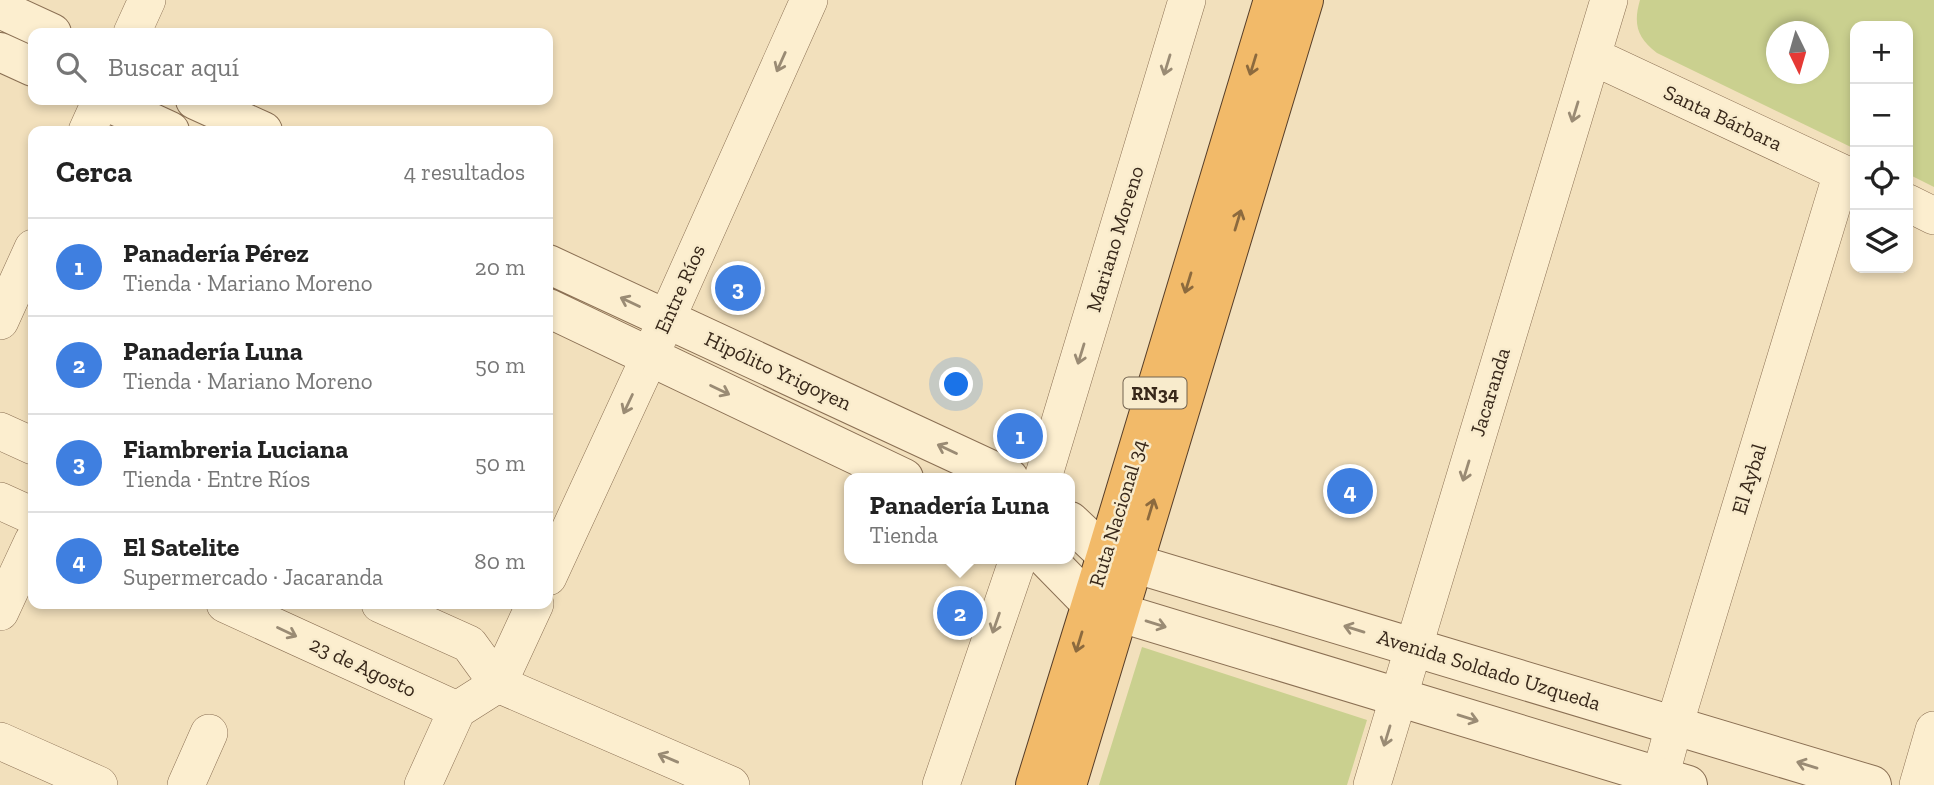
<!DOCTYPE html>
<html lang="es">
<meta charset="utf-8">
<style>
:root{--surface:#fff;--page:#f6f6f6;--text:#222;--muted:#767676;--line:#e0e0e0;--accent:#d93025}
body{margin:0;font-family:"Zilla Slab",serif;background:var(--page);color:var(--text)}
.controls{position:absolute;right:21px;top:21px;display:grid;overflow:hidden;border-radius:14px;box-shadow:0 4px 10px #0003}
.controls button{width:63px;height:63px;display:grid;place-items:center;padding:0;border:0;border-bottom:2px solid var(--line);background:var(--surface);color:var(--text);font:35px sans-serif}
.compass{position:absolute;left:1766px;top:21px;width:63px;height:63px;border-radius:50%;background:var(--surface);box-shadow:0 4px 10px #0003;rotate:175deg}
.you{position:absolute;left:957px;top:385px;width:24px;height:24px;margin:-18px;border:5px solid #fff;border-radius:50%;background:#1a73e8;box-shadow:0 0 0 10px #1a73e833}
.badge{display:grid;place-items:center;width:46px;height:46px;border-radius:50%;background:var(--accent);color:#fff;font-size:23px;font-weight:700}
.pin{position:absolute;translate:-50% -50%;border:4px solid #fff;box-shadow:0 2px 7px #0006}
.popup{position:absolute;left:844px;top:473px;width:231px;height:91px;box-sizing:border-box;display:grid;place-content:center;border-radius:14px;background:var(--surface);filter:drop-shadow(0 2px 5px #0005);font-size:23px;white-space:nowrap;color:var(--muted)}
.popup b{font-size:26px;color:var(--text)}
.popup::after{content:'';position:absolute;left:50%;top:100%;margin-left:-14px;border:14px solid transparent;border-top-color:var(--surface)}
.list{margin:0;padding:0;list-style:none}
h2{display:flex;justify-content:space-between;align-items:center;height:91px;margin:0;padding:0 28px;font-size:30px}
h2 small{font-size:23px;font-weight:400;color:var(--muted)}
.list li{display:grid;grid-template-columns:46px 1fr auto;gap:21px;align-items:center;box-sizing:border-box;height:98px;padding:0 28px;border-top:2px solid var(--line)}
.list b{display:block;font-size:26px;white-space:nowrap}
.list p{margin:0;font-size:23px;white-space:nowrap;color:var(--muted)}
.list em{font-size:23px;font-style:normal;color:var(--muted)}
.icon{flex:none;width:38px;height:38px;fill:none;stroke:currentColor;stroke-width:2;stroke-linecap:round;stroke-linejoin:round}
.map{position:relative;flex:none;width:1934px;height:785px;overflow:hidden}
.search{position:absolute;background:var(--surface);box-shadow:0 4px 10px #0003;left:28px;top:28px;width:525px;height:77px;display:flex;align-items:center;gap:18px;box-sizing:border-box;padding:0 24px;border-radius:14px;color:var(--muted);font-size:26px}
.panel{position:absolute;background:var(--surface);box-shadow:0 4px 10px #0003;left:28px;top:126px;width:525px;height:483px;border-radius:14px}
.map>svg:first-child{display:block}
.green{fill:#cad08f;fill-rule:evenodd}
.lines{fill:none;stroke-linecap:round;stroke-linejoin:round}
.minor-casing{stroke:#8b7054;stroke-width:38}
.tertiary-casing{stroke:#8b7054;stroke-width:40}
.trunk-casing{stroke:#573e29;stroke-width:40}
.minor{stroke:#fceecf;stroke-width:37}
.tertiary{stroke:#fceecf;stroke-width:38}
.trunk{stroke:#f2ba69;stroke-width:38}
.oneway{stroke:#9a8b74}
.oneway2{stroke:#8c6a3e}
.labels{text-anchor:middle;stroke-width:5;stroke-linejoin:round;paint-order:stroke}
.shield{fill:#f8ebcc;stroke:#72624f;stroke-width:2}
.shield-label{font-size:19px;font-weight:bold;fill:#38281a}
.street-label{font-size:21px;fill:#38281a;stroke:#f8ebcc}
</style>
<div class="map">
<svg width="1934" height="785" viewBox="0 0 1934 785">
<rect width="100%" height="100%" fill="#f2e0bc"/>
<path class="green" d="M1640 0H1934V187L1908 174V26H1855V149L1657 53C1637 38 1633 24 1640 0ZM1776 32H1818V74H1776Z
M1142 647 1367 720 1347 785H1099Z"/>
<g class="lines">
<defs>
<path id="minor" d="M132 33 147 0
M1592 56 1855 179
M87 131 101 100
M1908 203 1934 216
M0 321 33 248
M0 431 33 446
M1043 478 1187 0
M0 501 33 516
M548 577 650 356 809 0
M225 604 457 710 498 684
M380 604 469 644 498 684 731 785
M0 612 33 541
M498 684 535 604
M0 741 99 785
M186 785 209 733
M423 785 457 710
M941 785 1018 559
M1372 785 1609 0
M1658 785 1674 726 1842 173
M1918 785 1934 730"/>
<path id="tertiary" d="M0 9 52 33
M0 52 33 67
M103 100 170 131
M195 100 263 131
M548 264 1009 478
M548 308 904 478
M1070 521 1106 555 1872 785
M1047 559 1091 604 1688 785"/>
<path id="trunk" d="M1035 785 1106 555 1273 0
M1067 785 1304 0"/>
</defs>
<use href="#minor" class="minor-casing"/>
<use href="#tertiary" class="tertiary-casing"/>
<use href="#trunk" class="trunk-casing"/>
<use href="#minor" class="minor"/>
<use href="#tertiary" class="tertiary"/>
<use href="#trunk" class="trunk"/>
</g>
<defs><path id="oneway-shaft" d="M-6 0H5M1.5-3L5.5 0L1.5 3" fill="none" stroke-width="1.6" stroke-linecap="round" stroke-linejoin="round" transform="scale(1.75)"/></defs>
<g class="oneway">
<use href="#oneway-shaft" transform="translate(781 62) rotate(114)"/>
<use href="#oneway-shaft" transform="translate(1167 65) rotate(107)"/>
<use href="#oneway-shaft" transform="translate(1575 112) rotate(107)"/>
<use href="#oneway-shaft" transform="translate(630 302) rotate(-155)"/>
<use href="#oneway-shaft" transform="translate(1081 354) rotate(107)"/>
<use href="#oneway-shaft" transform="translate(720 390) rotate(26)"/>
<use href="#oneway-shaft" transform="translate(628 404) rotate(115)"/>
<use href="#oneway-shaft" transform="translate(947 449) rotate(-155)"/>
<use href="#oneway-shaft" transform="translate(1466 471) rotate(107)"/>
<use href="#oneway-shaft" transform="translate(996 623) rotate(109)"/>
<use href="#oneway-shaft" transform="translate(1156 624) rotate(17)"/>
<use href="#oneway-shaft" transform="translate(1354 629) rotate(-163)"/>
<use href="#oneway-shaft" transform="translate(287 632) rotate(25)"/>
<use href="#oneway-shaft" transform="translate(1468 718) rotate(17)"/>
<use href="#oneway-shaft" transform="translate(1387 736) rotate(107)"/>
<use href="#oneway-shaft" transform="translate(668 758) rotate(-157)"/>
<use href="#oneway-shaft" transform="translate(1807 765) rotate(-163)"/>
</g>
<g class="oneway2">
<use href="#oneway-shaft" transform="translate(1253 65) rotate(107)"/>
<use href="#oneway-shaft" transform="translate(1238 220) rotate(-73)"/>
<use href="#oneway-shaft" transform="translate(1188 283) rotate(107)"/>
<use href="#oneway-shaft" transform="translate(1151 509) rotate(-73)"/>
<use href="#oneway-shaft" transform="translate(1079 642) rotate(107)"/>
</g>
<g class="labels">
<rect class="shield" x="1123.5" y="377.5" width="63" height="31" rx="5"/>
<g class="shield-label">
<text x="1155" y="400">RN34</text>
</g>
<g class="street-label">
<text transform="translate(1723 118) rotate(25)" y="7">Santa Bárbara</text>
<text transform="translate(1115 239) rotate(-73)" y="7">Mariano Moreno</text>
<text transform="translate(680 289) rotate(-66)" y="7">Entre Ríos</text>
<text transform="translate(778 371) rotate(25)" y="7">Hipólito Yrigoyen</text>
<text transform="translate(1490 392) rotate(-73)" y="7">Jacaranda</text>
<text transform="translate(1749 479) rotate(-73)" y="7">El Aybal</text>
<text transform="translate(1118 513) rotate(-73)" y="7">Ruta Nacional 34</text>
<text transform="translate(363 667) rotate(25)" y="7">23 de Agosto</text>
<text transform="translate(1489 670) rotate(17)" y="7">Avenida Soldado Uzqueda</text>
</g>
</g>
</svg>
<div class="controls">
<button>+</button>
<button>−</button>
<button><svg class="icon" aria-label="locate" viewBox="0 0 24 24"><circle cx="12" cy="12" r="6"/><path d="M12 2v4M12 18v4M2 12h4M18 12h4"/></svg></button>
<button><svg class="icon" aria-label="layers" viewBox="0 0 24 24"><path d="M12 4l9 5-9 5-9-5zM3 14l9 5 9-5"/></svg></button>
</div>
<svg class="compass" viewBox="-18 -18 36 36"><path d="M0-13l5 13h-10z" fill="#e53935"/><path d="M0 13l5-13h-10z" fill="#767676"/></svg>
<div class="you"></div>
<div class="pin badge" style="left:1020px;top:436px;background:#3f7fe0">1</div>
<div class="pin badge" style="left:960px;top:613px;background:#3f7fe0">2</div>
<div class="popup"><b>Panadería Luna</b>Tienda</div>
<div class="pin badge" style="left:738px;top:288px;background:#3f7fe0">3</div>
<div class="pin badge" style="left:1350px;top:491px;background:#3f7fe0">4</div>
<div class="search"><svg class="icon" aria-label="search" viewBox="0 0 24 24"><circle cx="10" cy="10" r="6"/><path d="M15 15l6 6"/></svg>Buscar aquí</div>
<section class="panel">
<h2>Cerca<small>4 resultados</small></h2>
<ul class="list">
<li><span class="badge" style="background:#3f7fe0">1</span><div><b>Panadería Pérez</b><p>Tienda · Mariano Moreno</p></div><em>20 m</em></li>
<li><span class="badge" style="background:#3f7fe0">2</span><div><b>Panadería Luna</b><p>Tienda · Mariano Moreno</p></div><em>50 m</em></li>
<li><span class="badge" style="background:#3f7fe0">3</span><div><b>Fiambreria Luciana</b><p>Tienda · Entre Ríos</p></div><em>50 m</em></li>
<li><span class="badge" style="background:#3f7fe0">4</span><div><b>El Satelite</b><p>Supermercado · Jacaranda</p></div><em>80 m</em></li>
</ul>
</section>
</div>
